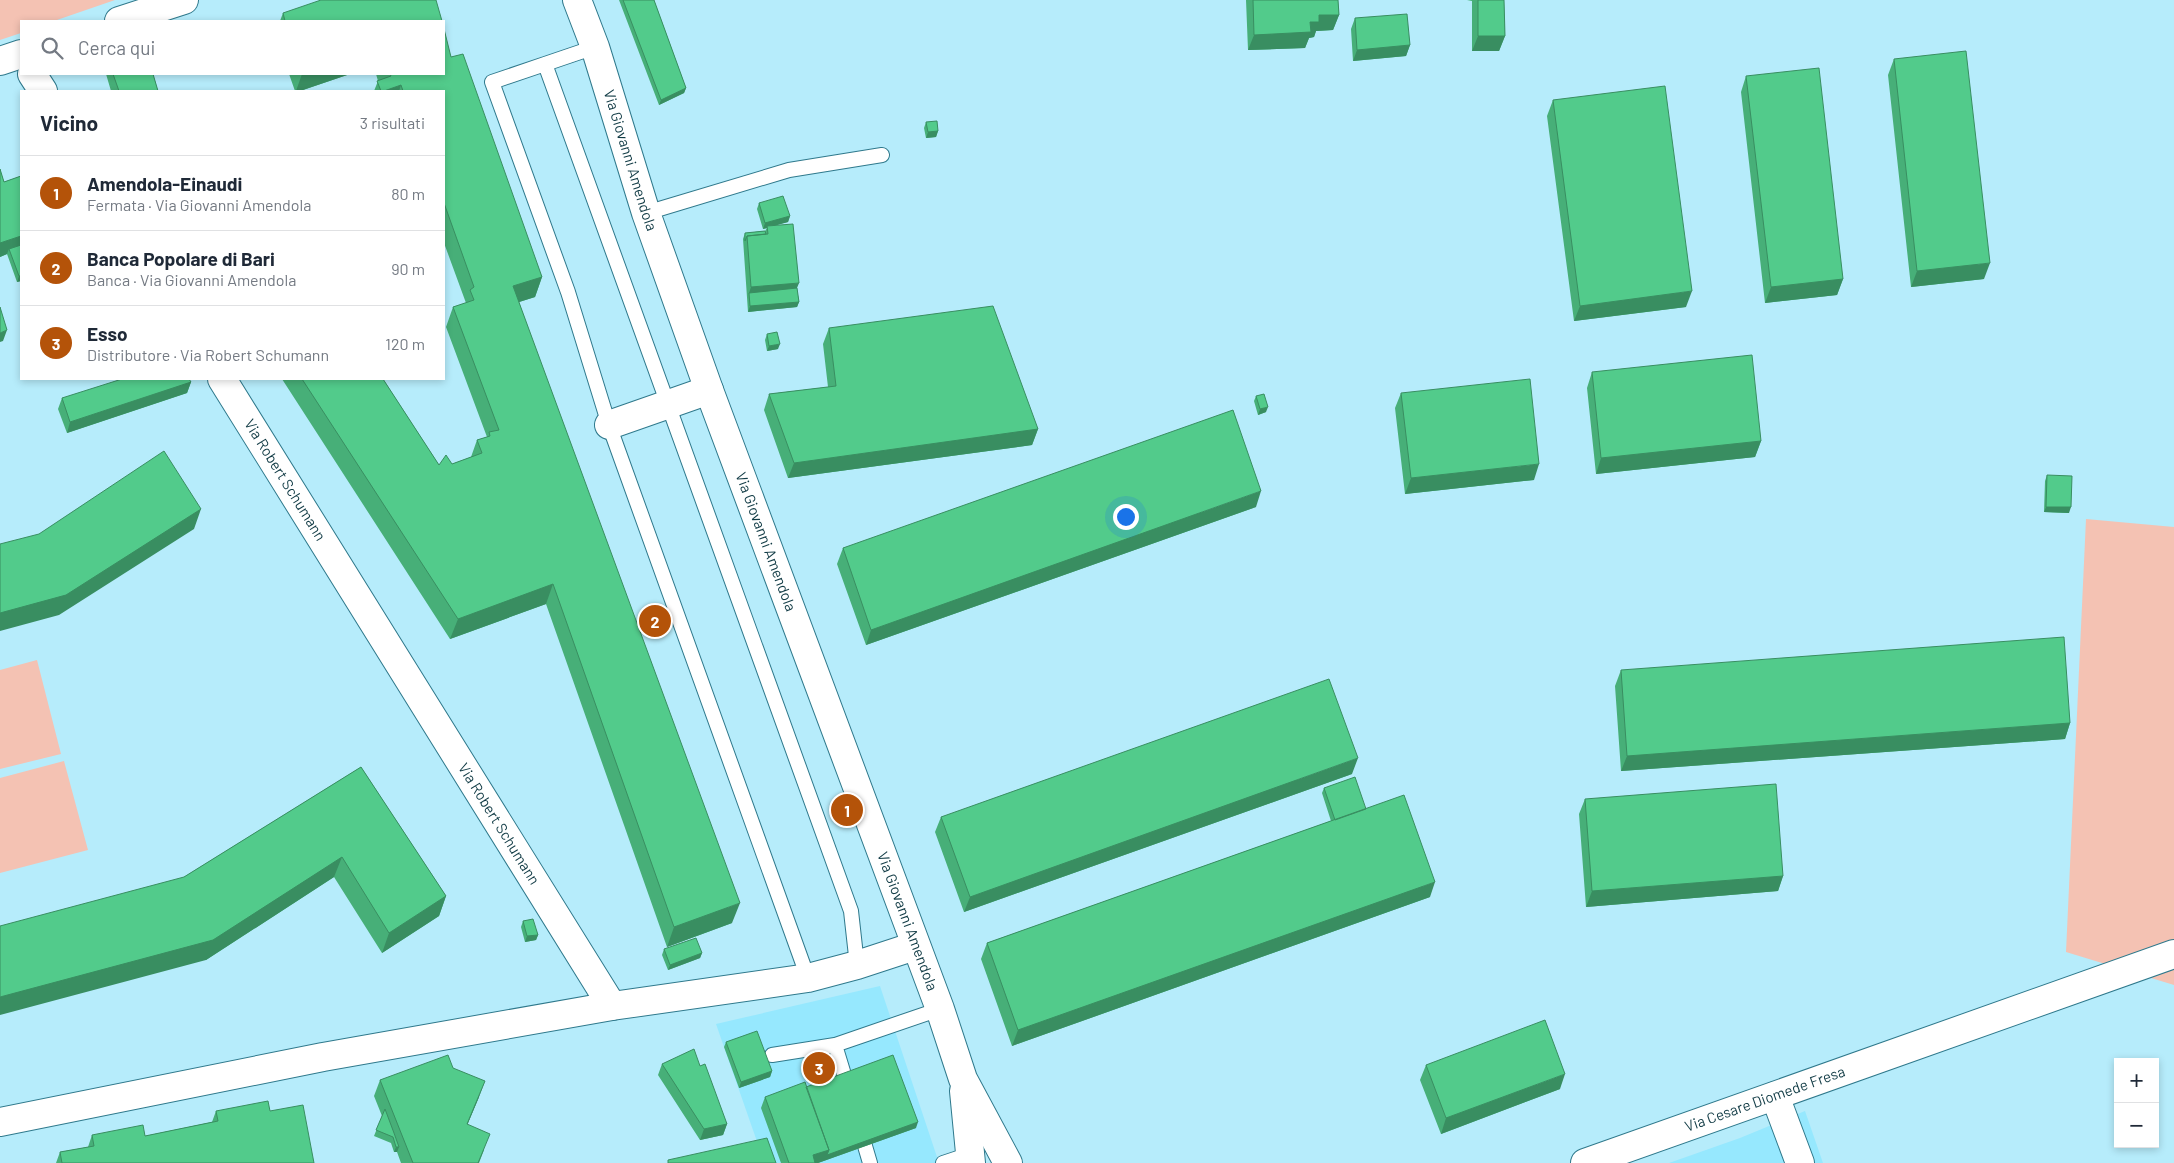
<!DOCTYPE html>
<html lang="it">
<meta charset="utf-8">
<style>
:root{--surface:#fff;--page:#f6f6f7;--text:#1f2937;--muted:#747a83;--line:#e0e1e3;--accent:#b45309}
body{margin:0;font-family:Barlow,sans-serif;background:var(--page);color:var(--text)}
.controls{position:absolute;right:15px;bottom:15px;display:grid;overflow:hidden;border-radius:0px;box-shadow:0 2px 8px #0003}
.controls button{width:45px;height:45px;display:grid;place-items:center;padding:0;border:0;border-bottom:1px solid var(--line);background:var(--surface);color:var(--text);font:25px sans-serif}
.you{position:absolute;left:1125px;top:516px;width:18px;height:18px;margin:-12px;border:4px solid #fff;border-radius:50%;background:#1a73e8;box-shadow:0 0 0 8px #1a73e833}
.badge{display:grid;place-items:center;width:32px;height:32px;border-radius:50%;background:var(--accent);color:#fff;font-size:16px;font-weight:700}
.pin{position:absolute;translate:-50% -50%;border:2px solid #fff;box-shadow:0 1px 5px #0006}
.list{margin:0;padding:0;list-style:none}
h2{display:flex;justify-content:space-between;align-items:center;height:65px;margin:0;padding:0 20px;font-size:21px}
h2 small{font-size:16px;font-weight:400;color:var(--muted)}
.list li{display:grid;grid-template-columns:32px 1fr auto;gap:15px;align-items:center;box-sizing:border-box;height:75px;padding:0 20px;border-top:1px solid var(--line)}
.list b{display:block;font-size:19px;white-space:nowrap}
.list p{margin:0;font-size:16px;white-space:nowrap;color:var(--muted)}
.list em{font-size:16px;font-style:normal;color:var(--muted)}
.icon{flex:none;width:28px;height:28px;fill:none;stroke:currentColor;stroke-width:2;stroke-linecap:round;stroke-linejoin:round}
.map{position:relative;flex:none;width:2174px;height:1163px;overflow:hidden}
.search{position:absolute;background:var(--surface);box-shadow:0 2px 8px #0003;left:20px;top:20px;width:425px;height:55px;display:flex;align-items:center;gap:12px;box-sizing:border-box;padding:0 18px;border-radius:0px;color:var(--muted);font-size:19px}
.panel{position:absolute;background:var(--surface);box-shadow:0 2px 8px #0003;left:20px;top:90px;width:425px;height:290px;border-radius:0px}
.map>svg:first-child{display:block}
.built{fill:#96e8fe}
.green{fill:#f4c2b3}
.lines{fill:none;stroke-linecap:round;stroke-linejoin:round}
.lane-casing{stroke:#2f798c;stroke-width:16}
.street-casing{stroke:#2f798c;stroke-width:30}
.secondary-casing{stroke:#2f798c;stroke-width:30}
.lane{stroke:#fff;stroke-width:14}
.street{stroke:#fff;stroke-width:28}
.secondary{stroke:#fff;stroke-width:28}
.wall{fill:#47af78}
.shaded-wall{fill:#398e61}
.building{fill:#52cb8b;stroke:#398e61}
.labels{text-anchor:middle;stroke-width:4;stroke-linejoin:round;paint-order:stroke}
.street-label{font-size:15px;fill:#113b45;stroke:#e1f2f7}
</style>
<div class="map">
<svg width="2174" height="1163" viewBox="0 0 2174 1163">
<rect width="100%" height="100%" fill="#b6ecfb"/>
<path class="built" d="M880 986 939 1163H719L761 1153 716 1024Z
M1805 1111 1823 1163H1669L1740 1138Z"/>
<path class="green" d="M0 0H115L54 21H21V33L0 40Z
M2086 519 2174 527V985L2066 952Z
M37 660 61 754 0 769V670Z
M64 761 88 850 0 873V778Z"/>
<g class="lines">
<defs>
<path id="lane" d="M595 47 545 64 851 911 857 965
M545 64 492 82 568 292 609 425 808 978
M646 213 789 170 882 155
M772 1055 835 1045
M849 1091 835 1045 940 1009
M860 1129 870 1163
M943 1163 970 1154"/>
<g id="street">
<path d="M119 21 184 0"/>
<path d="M0 61 21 54"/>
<path d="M32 74 43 91"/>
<path id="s1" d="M222 379 612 1006 808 978 857 965 915 946"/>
<path d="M609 425 709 390"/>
<path d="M1775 1096 1800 1163"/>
<path d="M0 1122 323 1057 612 1006"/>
<path id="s2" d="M1585 1163 2174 954"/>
</g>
<g id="secondary">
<path id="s3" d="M577 0 595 47 646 213 709 390 940 1009 963 1079 1008 1163"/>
<path d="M964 1091 971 1163"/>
</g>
</defs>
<use href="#lane" class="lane-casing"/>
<use href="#street" class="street-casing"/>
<use href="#secondary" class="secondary-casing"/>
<use href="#lane" class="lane"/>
<use href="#street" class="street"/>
<use href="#secondary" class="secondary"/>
</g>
<path class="wall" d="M619 0H654L686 88 684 93 659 105Z
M1246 0H1338L1339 15 1333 30 1316 31 1314 37 1309 38 1305 48 1248 50Z
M1467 0H1504L1505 36 1499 51H1472V1Z
M283 13 442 21H280Z
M1355 18 1410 45 1406 56 1353 61 1351 29Z
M451 57 542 277 535 297 519 302 732 923 667 947 546 604 450 639 282 379H383L439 465 452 464 471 457 477 440 487 437 446 327 453 307 466 303 444 243V91H374L378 81 376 74H444Z
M1894 59 1984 279 1911 287 1888 75Z
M106 74H153L158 91H111Z
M289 74H350L300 91H295Z
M1746 76 1843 279 1837 295 1765 303 1741 92Z
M1553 100 1686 307 1574 321 1547 116Z
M926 122 938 131 936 137 926 138 924 128Z
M0 169 4 182 21 176V281L17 282 7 254 0 257Z
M759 203 790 216 788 222 775 225 797 288 799 302 797 307 748 312 743 239 745 233 765 231 767 228 763 229 757 209Z
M829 328 1038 429 1032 445 788 478 764 410 769 394 828 387 823 344Z
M767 334 778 349 767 351 765 340Z
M1592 372 1761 441 1755 457 1596 474 1587 388Z
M191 382 187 393 67 433 58 409 62 398Z
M1401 393 1534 480 1405 494 1395 408Z
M1256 396 1266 412 1258 415 1254 401Z
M2047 475 2069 513 2044 512 2045 481Z
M1256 507 866 645 837 564 843 548Z
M1621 670 2070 723 2065 739 1621 771 1615 686Z
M361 767 446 896 439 916 382 953 334 877 206 960 184 877Z
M1352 774 964 912 935 832 941 817Z
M1324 788 1366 809 1430 897 1012 1046 981 959 987 943 1331 821 1322 793Z
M1585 799 1783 876 1778 891 1586 907 1579 814Z
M523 921 538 935 536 940 525 942 521 927Z
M664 949 702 953 700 958 668 970 662 955Z
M726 1042 772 1071 770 1077 739 1088 724 1047Z
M662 1064 700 1066 727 1124 723 1135 700 1140 658 1075Z
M1426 1065 1560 1089 1441 1134 1420 1080Z
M453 1068 479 1097 467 1125 484 1150 479 1163H401L397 1152H394L391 1143 374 1136 382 1116 374 1096 380 1080Z
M765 1097 916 1128 818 1163H781L761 1108Z
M216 1111H270L314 1163H56L60 1152 88 1147 92 1135 145 1136 212 1122Z"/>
<path class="shaded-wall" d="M1319 15H1339L1333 30 1316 31 1314 37 1309 38 1305 48 1248 50 1254 35 1310 22Z
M1478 36H1505L1499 51H1472Z
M1410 45 1406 56 1353 61 1357 50Z
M302 74H350L300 91H296Z
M401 85 399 91H384Z
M686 88 684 93 659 105 661 100Z
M938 131 936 137 926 138 928 132Z
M790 216 788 222 767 228V226V228L763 229 765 223Z
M21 236V250L9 249 7 254 0 257V243Z
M1990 263 1984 279 1911 287 1917 271Z
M19 276H21V281L17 282Z
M542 277 535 297 506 306 513 286Z
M1843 279 1837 295 1765 303 1771 287Z
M799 283 795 293H749L751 287Z
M1692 291 1686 307 1574 321 1580 306Z
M799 302 797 307 748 312 750 306Z
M7 330 3 341 0 342V333Z
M780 344 778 349 767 351 769 346Z
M191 382 187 393 67 433 70 422Z
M1268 407 1266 412 1258 415 1260 409Z
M1038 429 1032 445 788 478 794 463Z
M1761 441 1755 457 1596 474 1601 458Z
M1539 464 1534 480 1405 494 1411 478Z
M1261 491 1256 507 866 645 871 630Z
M2046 507H2071L2069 513 2044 512Z
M201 509 194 529 59 615 0 631V613Z
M553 584 546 604 450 639 458 619Z
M2070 723 2065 739 1621 771 1627 756Z
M1358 758 1352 774 964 912 970 897Z
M342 857 334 877 206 960 0 1015V997Z
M1783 876 1778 891 1586 907 1592 891Z
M1435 882 1430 897 1012 1046 1018 1030Z
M446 896 439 916 382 953 389 933Z
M740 903 732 923 667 947 674 927Z
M538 935 536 940 525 942 527 936Z
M702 953 700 958 668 970 670 965Z
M772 1071 770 1077 739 1088 741 1082Z
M1565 1074 1560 1089 1441 1134 1446 1118Z
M485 1081 479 1097 461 1140 467 1124Z
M918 1122 916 1128 818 1163H810L813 1155Z
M727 1124 723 1135 700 1140 704 1129Z
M396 1147H399L397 1152H394Z"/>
<path class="building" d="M321 0H436L442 21H285L283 13Z
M623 0H654L686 88 661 100Z
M1253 0H1338L1339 15H1319V22H1310L1311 32 1254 35Z
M1478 0H1504L1505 36H1478Z
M1407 14 1410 45 1357 50 1355 18Z
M444 29 451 57 463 54 542 277 513 286 740 903 674 927 553 584 458 619 302 379H383L439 465 446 455 452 464 482 453 477 440 490 436 489 432 499 430 453 307 474 300 470 290 474 287 444 203V91H403L401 85 384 91H381L377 81 391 76 390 74H444Z
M1966 51 1990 263 1917 271 1894 59Z
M1819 68 1843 279 1771 287 1746 76Z
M113 74H153L158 91H119Z
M1665 86 1692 291 1580 306 1553 100Z
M937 121 938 131 928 132 926 122Z
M0 169 4 182 21 176V236L0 243Z
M783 196 790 216 765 223 759 203Z
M793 224 799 283 751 287 747 236 768 234 767 226Z
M765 231 766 234 747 236 745 241V233Z
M21 245V276H19L9 249Z
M797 288 799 302 750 306 749 293Z
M993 306 1038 429 794 463 769 394 836 386 829 328Z
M0 307 7 330 0 333Z
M777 332 780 344 769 346 767 334Z
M1752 355 1761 441 1601 458 1592 372Z
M122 379H189L191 382 70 422 62 398Z
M1530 379 1539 464 1411 478 1401 393Z
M1264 394 1268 407 1260 409 1256 396Z
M1233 410 1261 491 871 630 843 548Z
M164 451 201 509 66 595 0 613V544L39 534Z
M2047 475 2072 476 2071 507H2046Z
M2064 637 2070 723 1627 756 1621 670Z
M1329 679 1358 758 970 897 941 817Z
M361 767 446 896 389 933 342 857 213 940 0 997V926L184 877Z
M1355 777 1366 809 1335 820 1324 788Z
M1776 784 1783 876 1592 891 1585 799Z
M1404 795 1435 882 1018 1030 987 943Z
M533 919 538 935 527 936 523 921Z
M696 938 702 953 670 965 664 949Z
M1545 1020 1565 1074 1446 1118 1426 1065Z
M757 1031 772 1071 741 1082 726 1042Z
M694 1049 700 1066 705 1064 727 1124 704 1129 662 1064Z
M448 1055 453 1068 485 1081 467 1124 490 1134 478 1163H413L380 1080Z
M893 1055 918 1122 827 1155 829 1150 806 1087Z
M805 1082 829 1150 813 1155 815 1163H789L765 1097Z
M268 1101 270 1111 303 1105 314 1163H62L60 1152 94 1146 92 1135 143 1125 145 1136 218 1121 216 1111Z
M385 1109 394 1133 399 1147H396L393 1137 376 1130Z
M767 1138 776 1163H668V1160Z"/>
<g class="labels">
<g class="street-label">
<text dy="5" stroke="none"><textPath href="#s3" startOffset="169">Via Giovanni Amendola</textPath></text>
<text dy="5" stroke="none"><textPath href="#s1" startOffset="119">Via Robert Schumann</textPath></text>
<text dy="5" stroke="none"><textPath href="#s3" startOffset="574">Via Giovanni Amendola</textPath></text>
<text dy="5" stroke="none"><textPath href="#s1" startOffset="524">Via Robert Schumann</textPath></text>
<text dy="5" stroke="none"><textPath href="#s3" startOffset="979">Via Giovanni Amendola</textPath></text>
<text dy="5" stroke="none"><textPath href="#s2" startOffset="191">Via Cesare Diomede Fresa</textPath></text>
</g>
</g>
</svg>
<div class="controls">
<button>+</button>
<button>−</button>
</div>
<div class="you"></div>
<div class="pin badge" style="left:847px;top:810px">1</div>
<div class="pin badge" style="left:655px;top:621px">2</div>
<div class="pin badge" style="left:819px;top:1068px">3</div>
<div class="search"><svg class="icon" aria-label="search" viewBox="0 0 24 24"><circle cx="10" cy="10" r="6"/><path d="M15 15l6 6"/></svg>Cerca qui</div>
<section class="panel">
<h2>Vicino<small>3 risultati</small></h2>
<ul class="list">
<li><span class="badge">1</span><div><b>Amendola-Einaudi</b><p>Fermata · Via Giovanni Amendola</p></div><em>80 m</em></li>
<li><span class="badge">2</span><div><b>Banca Popolare di Bari</b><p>Banca · Via Giovanni Amendola</p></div><em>90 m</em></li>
<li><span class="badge">3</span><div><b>Esso</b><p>Distributore · Via Robert Schumann</p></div><em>120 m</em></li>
</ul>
</section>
</div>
